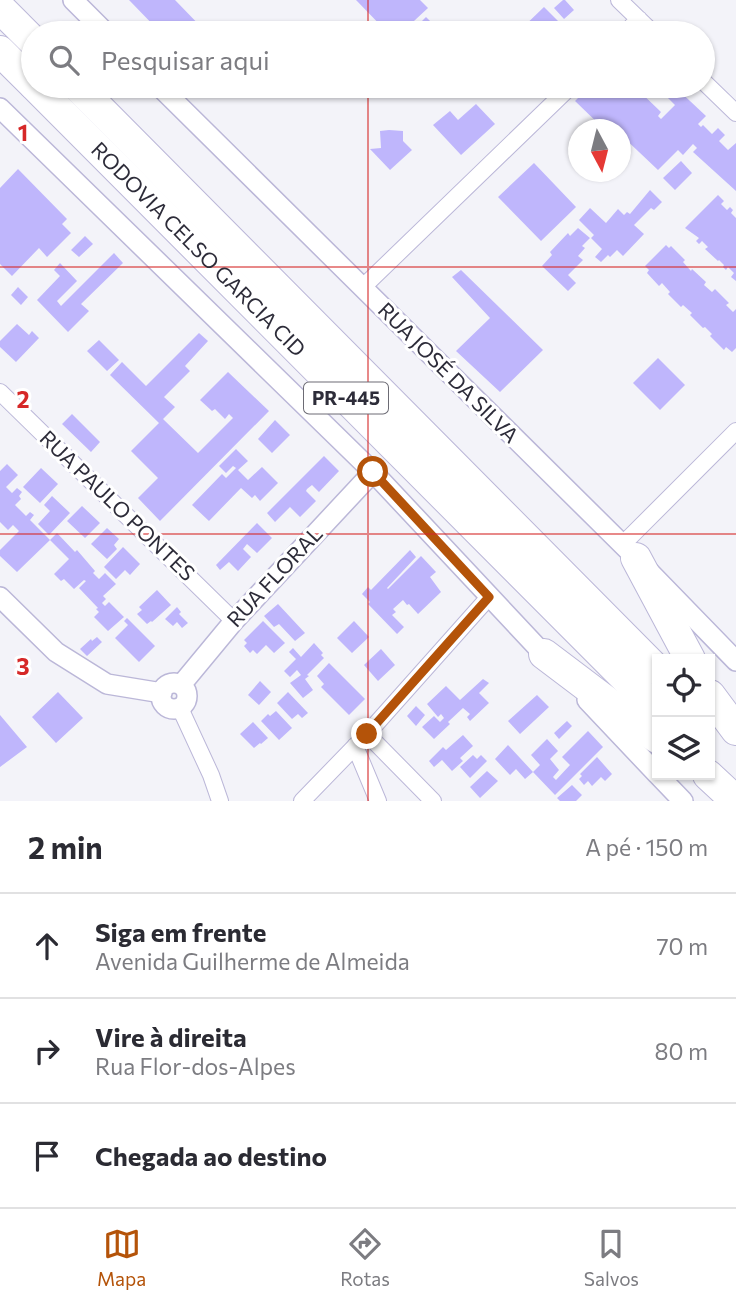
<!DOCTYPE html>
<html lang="pt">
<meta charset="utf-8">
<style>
:root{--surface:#fff;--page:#f2f2f3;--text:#2b2b33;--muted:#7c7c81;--line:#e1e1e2;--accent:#b45309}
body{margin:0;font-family:Commissioner,sans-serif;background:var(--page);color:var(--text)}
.controls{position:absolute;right:21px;bottom:21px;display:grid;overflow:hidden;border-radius:0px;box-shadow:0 2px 5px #0004}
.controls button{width:63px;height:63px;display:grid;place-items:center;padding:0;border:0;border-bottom:2px solid var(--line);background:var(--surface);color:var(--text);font:35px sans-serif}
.compass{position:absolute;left:568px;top:119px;width:63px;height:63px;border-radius:50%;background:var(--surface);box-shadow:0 2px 5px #0004;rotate:173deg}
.stop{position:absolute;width:21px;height:21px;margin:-16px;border:5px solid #b45309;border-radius:50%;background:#fff}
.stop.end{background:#b45309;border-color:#fff;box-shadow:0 2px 7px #0008}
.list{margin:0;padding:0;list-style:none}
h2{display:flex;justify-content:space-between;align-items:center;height:91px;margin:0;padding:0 28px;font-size:30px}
h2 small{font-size:23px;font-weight:400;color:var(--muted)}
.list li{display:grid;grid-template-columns:46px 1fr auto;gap:21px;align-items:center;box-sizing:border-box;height:105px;padding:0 28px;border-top:2px solid var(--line)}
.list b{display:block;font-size:26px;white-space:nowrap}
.list p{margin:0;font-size:23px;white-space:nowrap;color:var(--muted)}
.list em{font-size:23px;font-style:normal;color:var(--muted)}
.icon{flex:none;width:38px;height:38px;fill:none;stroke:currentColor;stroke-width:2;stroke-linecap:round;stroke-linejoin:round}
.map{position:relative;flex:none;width:736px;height:801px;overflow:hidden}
.search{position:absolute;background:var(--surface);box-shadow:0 2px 5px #0004;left:21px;right:21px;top:21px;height:77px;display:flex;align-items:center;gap:18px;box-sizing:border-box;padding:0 24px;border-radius:38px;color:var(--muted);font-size:26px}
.sheet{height:406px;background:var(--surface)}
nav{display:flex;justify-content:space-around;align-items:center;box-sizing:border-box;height:98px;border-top:2px solid var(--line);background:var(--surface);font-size:19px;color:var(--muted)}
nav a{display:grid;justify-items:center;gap:4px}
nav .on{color:var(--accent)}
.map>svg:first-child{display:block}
.building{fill:#bfb6fc}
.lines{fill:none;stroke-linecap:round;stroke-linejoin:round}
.minor-casing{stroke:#bbb7d8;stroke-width:18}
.tertiary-casing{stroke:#bbb7d8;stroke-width:22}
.motorway-casing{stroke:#bbb7d8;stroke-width:32}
.minor{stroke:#fff;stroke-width:16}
.tertiary{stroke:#fff;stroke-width:19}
.motorway{stroke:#fff;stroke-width:30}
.route{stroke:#b45309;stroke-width:9}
.grid{fill:none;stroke:#d62828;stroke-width:2;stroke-opacity:0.55}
.labels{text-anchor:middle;stroke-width:6;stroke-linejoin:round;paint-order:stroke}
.shield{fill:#fff;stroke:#6c6b74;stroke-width:2}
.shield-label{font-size:19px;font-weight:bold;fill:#2d2c39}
.street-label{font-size:21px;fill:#2d2c39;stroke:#fff}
.grid-label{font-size:23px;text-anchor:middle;font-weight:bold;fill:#d62828;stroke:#fff;stroke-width:6;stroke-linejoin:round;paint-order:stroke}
</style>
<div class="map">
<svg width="736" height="801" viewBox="0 0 736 801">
<rect width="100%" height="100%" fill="#f3f3f9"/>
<path class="building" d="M129 0H175L207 33H161Z
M356 0H420L428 8 401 33H388Z
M563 0H565L574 10 564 19 554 8Z
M544 7 570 33H517Z
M426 17 442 33H410Z
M209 86H233L221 98Z
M590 86H634L661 112 658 116 661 119 675 105 663 93 670 86H674L706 116 698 124 701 127 703 125 712 134 718 128 725 135 719 141 728 150 736 143V191L693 152 697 148 693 144 683 155 678 150 658 170 620 134V130H605L575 101Z
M476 104 495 124 461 155 433 125 450 111 458 120Z
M389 130 403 131V141L412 150 390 170 370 149 381 148 380 131Z
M681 161 692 173 675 190 663 178Z
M534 163 576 207 541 241 498 197Z
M18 169 67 219 62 224 71 233 47 257 39 248 12 276 0 264V188Z
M650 190 662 202 654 210 651 208 634 225 644 234 623 256 617 250 610 257 608 255 601 262 595 257 602 249 591 238 594 235 579 220 590 208 606 223 618 209 624 215 627 212 630 214Z
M718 195 724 201 721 204 727 210 730 207 733 210 731 213 736 218V281L731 277 734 273 728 267 726 270 723 267 724 265 719 260 718 261 705 249 708 247 702 241 699 244 696 241 699 238 685 228Z
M578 228 590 238 582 246 585 248 578 256 583 260 568 275 576 283 568 291 542 266 552 255 550 252 568 233 570 236Z
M85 236 93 244 79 257 71 250Z
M666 245 669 248 671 246 685 260 683 262 691 271 692 269 706 282 704 285 712 292 715 289 729 303 726 305 733 312 736 309V348L732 352 726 347 724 350 710 336 712 334 705 327 703 328 690 315 692 313 683 305 681 307 668 294 670 292 662 283 659 286 647 273 649 270 645 266Z
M114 253 123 263 81 304 89 311 68 332 37 300 60 276 54 270 60 263 77 281 57 301 61 306Z
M461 270 543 350 500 392 456 351 490 318 452 277Z
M18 287 28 297 21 305 11 295Z
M17 324 29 335 32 331 39 338 16 362 0 347V341Z
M199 333 208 341 185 366 190 371 164 397 175 407 163 419 198 453 233 418 229 414 225 419 215 409 212 411 200 400 228 372 269 411 160 521 138 498 158 478 131 451 159 423 110 375 122 362 146 386Z
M99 340 119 360 107 371 87 351Z
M658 358 685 385 660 410 633 383Z
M72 414 100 442 91 452 62 424Z
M275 420 290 435 272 453 258 439Z
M236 449 248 461 238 470 248 480 262 467 278 483 260 501 255 495 252 498 241 488 209 521 192 505 222 474 226 478 236 468 233 466 226 473 219 466Z
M324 456 339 471 319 492 312 485 307 489 306 491 316 501 300 517 290 507 275 522 267 513Z
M7 464 18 475 6 487 12 493 17 488 22 492 19 496 21 499 15 505 26 516 30 512 34 515 30 520 50 540 17 572 0 556V550L19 531 13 525 8 530 0 522V471Z
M41 468 58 484 40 503 23 487Z
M52 496 70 513 49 535 38 524 50 511 44 505Z
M82 506 100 523 85 538 67 521Z
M257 523 272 538 257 553 247 544 243 549 251 557 238 571 229 562 220 570 216 565Z
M107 528 119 539 114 545 117 549 107 559 91 544Z
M57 533 75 552 77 550 95 571 93 573 99 579 105 573 116 584 103 596 106 599 102 603 105 606 109 602 124 617 108 631 94 617 99 612 96 609 98 608 79 588 86 581 84 580 74 589 64 579 61 581 54 574 69 559 50 540Z
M123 547 140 564 130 575 125 570 116 579 104 567Z
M410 550 416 557 387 588 388 589 421 556 436 572 430 577 441 592 418 614 409 604 407 605 403 600 393 609 396 612 392 615 404 627 397 634 368 604 370 602 362 594 368 587 371 590Z
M157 590 171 605 152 622 151 621 147 624 137 614 142 610 139 607Z
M278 604 305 633 295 641 279 624 274 627 264 616Z
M177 607 181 612 179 614 188 623 182 628 177 622 173 626 165 619Z
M127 618 155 646 139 662 115 638 128 625 124 621Z
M263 621 285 643 274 653 266 645 257 654 253 650 250 653 244 646 247 643 244 640Z
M354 621 369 637 352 653 337 638Z
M97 637 102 642 87 656 80 649 91 639 92 641Z
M314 643 323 653 321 655 324 658 307 675 309 676 305 679 313 690 303 698 290 683 301 675 297 670 290 677 284 671 296 659 289 652 293 648 301 657Z
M381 649 395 665 378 681 364 665Z
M329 663 365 699 349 715 321 687 324 684 317 676Z
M483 679 489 683 479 693 489 703 470 721 467 717 470 714 463 708 448 722 450 724 434 739 422 727 434 716 440 722 444 718 441 714 438 717 427 704 446 686 460 700Z
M260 681 271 692 259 705 248 695Z
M58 692 83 718 56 743 32 717Z
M288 692 308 713 302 718 298 714 292 719 277 703Z
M537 695 549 707 520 734 508 721Z
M416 706 425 715 416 726 407 716Z
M276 711 292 728 279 740 261 721 268 714 270 716Z
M0 715 27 747 0 767Z
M567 721 572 726 559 739 554 733Z
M253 722 268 738 261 744 260 743 254 748 240 734Z
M588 731 603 747 555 795 533 772 525 779 516 769 510 775 495 759 508 745 533 772 540 765 531 755 547 739 558 751 550 759 559 770 553 777 556 780 570 765 562 757Z
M463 735 473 746 460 758 463 761 452 771 442 760 434 767 429 761 443 747 446 750Z
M473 755 477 759 481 755 487 761 470 778 460 767Z
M597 757 612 774 605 781 601 777 592 786 588 781 584 785 579 779 582 776 580 774Z
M487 771 498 781 480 798 470 787Z
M572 785 582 795 576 801H560L557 798Z"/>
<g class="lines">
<defs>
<path id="minor" d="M619 0 653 33
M625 33 639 19
M703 81 736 113
M362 288 571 86
M0 392 234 621
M622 545 736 431
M180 708 211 775 220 801
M367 734 433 801
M355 746 378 801
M302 801 367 734 489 597"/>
<path id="tertiary" d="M73 0 106 33
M159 86 636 558 736 661
M0 108 373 472 552 663
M0 597 56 652 107 684 162 693
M161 696a13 13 0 1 1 26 0a13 13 0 1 1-26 0Z
M181 685 234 621 373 472
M587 700 657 774
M658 775 683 801"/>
<g id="motorway">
<path d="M0 8 33 41"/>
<path d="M0 51 33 84"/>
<path id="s1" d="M35 86 657 710"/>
<path d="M77 86 657 670"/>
<path d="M636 558 690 659"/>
<path d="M544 654 626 716 657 738"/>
<path d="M710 695 736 730"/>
<path d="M708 775 736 801"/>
</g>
</defs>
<use href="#minor" class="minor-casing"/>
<use href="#tertiary" class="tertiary-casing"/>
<use href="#motorway" class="motorway-casing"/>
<use href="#minor" class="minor"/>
<use href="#tertiary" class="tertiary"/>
<use href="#motorway" class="motorway"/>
</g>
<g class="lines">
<path class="route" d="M367 734 489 597 373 472"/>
</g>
<path class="grid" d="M368 0V33M368 86V801M0 267H736M0 534H736"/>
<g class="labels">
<rect class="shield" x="304" y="382.5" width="84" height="31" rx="5"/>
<g class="shield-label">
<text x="346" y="405">PR-445</text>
</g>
<g class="street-label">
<text dy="7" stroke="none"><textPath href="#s1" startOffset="231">RODOVIA CELSO GARCIA CID</textPath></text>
<text transform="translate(448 373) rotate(45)" y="7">RUA JOSÉ DA SILVA</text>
<text transform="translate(117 506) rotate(44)" y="7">RUA PAULO PONTES</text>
<text transform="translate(275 577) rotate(-47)" y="7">RUA FLORAL</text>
</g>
</g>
<g class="grid-label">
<text x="23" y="141">1</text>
<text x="23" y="408">2</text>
<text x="23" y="675">3</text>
</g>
</svg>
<div class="controls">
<button><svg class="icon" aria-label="locate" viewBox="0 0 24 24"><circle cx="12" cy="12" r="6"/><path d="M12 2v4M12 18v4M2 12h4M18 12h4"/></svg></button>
<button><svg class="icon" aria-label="layers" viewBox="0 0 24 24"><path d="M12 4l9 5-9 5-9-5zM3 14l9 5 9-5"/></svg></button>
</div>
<svg class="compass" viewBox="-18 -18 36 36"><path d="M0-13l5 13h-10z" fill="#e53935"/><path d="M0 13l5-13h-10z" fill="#7c7c81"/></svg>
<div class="stop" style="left:373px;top:472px"></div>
<div class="stop end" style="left:367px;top:734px"></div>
<div class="search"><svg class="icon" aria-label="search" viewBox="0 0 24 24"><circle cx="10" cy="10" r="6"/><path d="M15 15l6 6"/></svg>Pesquisar aqui</div>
</div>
<section class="sheet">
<h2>2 min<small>A pé · 150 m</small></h2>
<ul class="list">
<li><svg class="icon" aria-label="ahead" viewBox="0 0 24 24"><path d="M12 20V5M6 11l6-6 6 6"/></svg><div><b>Siga em frente</b><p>Avenida Guilherme de Almeida</p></div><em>70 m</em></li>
<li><svg class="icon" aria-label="right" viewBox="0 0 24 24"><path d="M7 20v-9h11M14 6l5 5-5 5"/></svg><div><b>Vire à direita</b><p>Rua Flor-dos-Alpes</p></div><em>80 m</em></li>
<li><svg class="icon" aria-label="arrive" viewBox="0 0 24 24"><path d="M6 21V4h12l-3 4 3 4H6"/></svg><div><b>Chegada ao destino</b></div></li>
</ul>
</section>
<nav>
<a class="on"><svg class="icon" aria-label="map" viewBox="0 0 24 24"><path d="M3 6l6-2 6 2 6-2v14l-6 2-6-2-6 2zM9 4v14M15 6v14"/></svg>Mapa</a>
<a><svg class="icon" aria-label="directions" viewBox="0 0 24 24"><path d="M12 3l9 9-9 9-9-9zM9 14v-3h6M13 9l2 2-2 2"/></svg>Rotas</a>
<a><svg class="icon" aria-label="saved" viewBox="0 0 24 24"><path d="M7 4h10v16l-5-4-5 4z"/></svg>Salvos</a>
</nav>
